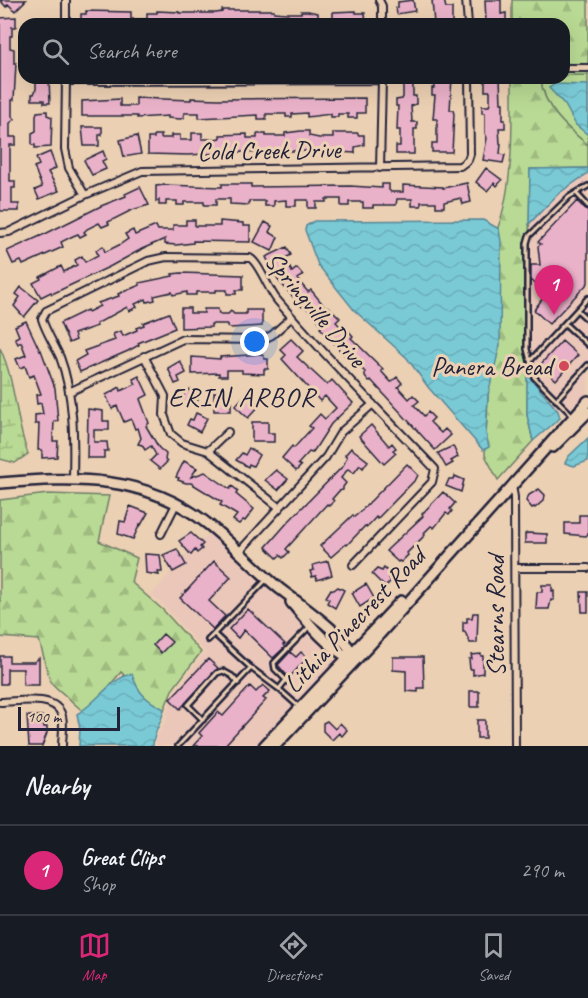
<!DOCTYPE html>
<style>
:root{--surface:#171b24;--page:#242831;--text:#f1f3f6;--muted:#9ea1a6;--line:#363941;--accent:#db2777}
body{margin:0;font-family:Caveat,sans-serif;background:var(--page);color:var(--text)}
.scale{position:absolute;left:18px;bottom:15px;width:102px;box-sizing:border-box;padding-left:6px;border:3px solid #22223b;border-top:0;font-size:16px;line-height:21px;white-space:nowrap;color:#22223b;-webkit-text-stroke:4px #ecd0b3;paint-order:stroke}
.you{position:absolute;left:255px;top:342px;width:21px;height:21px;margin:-15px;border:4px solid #fff;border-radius:50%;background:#1a73e8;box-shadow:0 0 0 9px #1a73e833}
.badge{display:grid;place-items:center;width:39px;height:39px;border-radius:50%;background:var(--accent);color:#fff;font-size:20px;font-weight:700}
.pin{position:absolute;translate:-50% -50px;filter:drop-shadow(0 2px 3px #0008)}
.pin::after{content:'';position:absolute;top:32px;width:21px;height:18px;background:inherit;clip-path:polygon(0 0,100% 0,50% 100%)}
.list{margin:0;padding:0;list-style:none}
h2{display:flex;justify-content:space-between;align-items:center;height:78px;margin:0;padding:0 24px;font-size:26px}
h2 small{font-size:20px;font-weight:400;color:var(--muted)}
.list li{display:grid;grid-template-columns:39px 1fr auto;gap:18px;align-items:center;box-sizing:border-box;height:90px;padding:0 24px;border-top:2px solid var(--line)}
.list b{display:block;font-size:22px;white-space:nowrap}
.list p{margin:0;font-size:20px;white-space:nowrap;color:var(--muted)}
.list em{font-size:20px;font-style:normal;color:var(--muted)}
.icon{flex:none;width:33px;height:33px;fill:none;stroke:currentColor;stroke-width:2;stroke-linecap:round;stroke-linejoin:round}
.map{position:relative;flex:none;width:588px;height:746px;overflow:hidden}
.search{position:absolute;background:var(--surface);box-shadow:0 6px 24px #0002;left:18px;right:18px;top:18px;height:66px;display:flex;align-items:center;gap:15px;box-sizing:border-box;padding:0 21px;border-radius:18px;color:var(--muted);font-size:22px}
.sheet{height:168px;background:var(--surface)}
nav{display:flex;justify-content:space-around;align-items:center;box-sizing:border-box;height:84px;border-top:2px solid var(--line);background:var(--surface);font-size:16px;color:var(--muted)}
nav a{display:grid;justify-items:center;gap:3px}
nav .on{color:var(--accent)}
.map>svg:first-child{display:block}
.built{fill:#ebc7ba}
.grass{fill:#b9da94;stroke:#6e7e68;stroke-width:1.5}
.forest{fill:url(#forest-firs);stroke:#6e7e68;stroke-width:1.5}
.wetland{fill:url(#wetland-marsh);stroke:#6e7e68;stroke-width:1.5}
.water{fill:url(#water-waves);stroke:#578798;stroke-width:1.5}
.building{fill:#eab2c9;stroke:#22223b;stroke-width:1.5}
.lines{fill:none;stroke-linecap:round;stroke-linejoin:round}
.lane-casing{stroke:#22223b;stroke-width:8}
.street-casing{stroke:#22223b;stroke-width:10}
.secondary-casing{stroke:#22223b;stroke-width:14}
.lane{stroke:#ecd0b3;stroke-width:3}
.street{stroke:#ecd0b3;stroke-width:6}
.secondary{stroke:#ecd0b3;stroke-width:9}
.poi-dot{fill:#d1495b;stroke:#ecd0b3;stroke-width:2}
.labels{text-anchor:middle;stroke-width:6;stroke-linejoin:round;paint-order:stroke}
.street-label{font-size:26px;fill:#22223b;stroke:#ecd0b3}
.poi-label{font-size:26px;fill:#22223b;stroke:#ecd0b3;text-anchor:end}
.neighbourhood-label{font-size:27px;letter-spacing:1.5px;fill:#22223b;stroke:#ecd0b3}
</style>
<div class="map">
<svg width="588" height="746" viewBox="0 0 588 746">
<defs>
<pattern id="forest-firs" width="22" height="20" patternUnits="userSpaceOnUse" patternTransform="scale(1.5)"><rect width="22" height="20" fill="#b9da94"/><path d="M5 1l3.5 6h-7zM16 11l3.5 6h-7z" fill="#9fbb80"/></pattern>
<pattern id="wetland-marsh" width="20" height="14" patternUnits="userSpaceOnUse" patternTransform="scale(1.5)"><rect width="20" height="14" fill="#b9da94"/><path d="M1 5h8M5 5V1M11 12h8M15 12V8" fill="none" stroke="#9fbb80"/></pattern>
<pattern id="water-waves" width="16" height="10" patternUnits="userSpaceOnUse" patternTransform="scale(1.5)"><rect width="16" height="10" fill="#7acad6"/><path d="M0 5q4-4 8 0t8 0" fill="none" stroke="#69adb9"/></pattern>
</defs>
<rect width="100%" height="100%" fill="#ecd0b3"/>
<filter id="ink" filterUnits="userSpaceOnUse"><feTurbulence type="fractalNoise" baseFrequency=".0167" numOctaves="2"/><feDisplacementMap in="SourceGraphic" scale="12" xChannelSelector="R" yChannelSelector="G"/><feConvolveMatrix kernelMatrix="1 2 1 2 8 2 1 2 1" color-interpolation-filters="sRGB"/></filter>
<g filter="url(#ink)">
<path class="built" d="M588 173V426L558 411 527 374 529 224 558 194Z
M212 532 275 589 307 626 335 654 336 664 259 746H156V737L166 721 167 710 175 692 205 652 166 608 151 595 193 547Z"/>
<path class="grass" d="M564 75H588V145C567 128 542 107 541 78H564Z"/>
<path class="forest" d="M512 0H588V75H564V24H512Z
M512 78H541C542 107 567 128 588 145V168L530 169 527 415 533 441 498 480 485 455 497 230C514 185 512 126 512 78Z
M48 494 109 496 99 541 137 558 131 582 163 610 201 652 172 690 162 715 121 672 86 714 51 683 39 640 0 637V500Z"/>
<path class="wetland" d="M0 348C16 382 15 420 28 454L15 463 0 459Z"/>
<path class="water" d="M555 84 588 85V135L576 125 565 105 549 88Z
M588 168V173L558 194 529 224 530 169Z
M483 220 499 229 501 242 500 345 488 395 486 434 489 447 483 450 428 387 407 358 354 310 318 265 305 230 306 226 314 221Z
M527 374 558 411 560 418 533 441 527 415Z
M588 438V461L574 466 565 463 568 457Z
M132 674C138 693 146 700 164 709 162 723 153 732 153 746H79L80 729 77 714C97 703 110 678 132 674Z"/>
<path class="building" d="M0 0H26L15 11 8 4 6 7Z
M413 0 415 11 397 14 396 8H398V2Z
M432 0H444L446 8H452V24H434Z
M485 0H501V14L506 13V23H486Z
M222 10H274V12L286 13H301V11H308L318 13V18H333V12L356 11V13H365L366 24H81V14H86V11L131 12V19H147V13H157V11L179 12V13H216L222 12Z
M16 17V27H12V36H10V48L14 49V63H16L14 100H12V116L15 119 10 123V137H16V145H10V181H15V188H12V204H19V211H0V18Z
M36 78H49L50 103H44V100H32V94H34L36 89Z
M397 78H416V84H413V96H416V104L411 106 412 122H417V129H414V154H396V146H400V130H397L398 106H396V100L402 99 403 97V84H397Z
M434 78H452L450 110H453L454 114 452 152H432V143H437V119H433L435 95H432V88H434Z
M485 78H500L501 103H503V120H505V128H499L500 144H501L500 154 505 155 503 163 483 160 487 138 485 133V113H482V106H489L490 103V91H485Z
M136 98 191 100V98L218 99 365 98V113H357V118H348V114H338V117H331V114L307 117V113L292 114V117H286V114H266V119H258V115L199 118V113H184V118L180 119 168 118V116L137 118V116H82V101L120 99V106H136Z
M47 111V115L52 117 51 147 35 148V145H32V133L36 131V115L37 112Z
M82 127H102V135H99V146H84Z
M301 131H309V136L319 138H333V133H358V135H364V145L355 147V153L319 151H275V154L240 152 188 155 148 154V138H154V135H161V138H171V135H180V140H192V133H202V139H214L220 138V135L247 134V138H257V134H266V136H285V133Z
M137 136 141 154 124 157 120 140Z
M103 151 106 159 102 161 106 169 92 175 84 160Z
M50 152 56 168 48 172 59 191 39 199 35 190 42 187 34 167 39 165 36 158Z
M486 168 502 180 497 186 494 183 487 191 476 182Z
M467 183 471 202 463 204 461 198 444 202V207H436V202H421V206H412V199H397L396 205H373V208H363V202H349V206H341V199H326V202H316V208H308V200H296V206H286V200L274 201V206H265V201H249V205L230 204V199H216V205H204V202H184V205H177V201H166V205H159V200L156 202V186L165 185 222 187V184H251V187L350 186 382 188V184H389V190L391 192H403V185L443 187V188Z
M140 187 149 205 132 210 108 222 109 224 102 227 99 223 87 229 84 232 86 234 80 237 78 234 73 236 61 242 63 247 23 265 21 261 13 264 7 251 47 233 101 206 126 196 125 194Z
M577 201 588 212V283L549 324 534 310 546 294 531 280V265H540L538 246 541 244 538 242Z
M186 220H195V226H220V221L243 223V226H250V242L193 241V243L176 245 165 244V239L142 249 111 266 52 294 51 292 41 297 33 283 41 279 40 277 61 266 64 272 77 265 75 260 82 256 85 262 98 255 96 250 103 246 105 252 119 245 128 239 125 234 133 230 135 235 156 226 158 230H173V225H186Z
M265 222 272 226 269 232 278 237 272 251 254 242Z
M287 247 291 255 285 258 292 272 297 268 303 275 297 279 308 292 311 290 326 308 328 306 340 318 336 322 345 331 347 329 353 336 351 338 383 369 381 371 391 382 397 377 402 383 398 387 409 399 413 395 419 401 414 405 424 416 428 412 434 418 430 422 441 433 445 429 451 435 435 450 381 391 371 380 369 382 365 377V372L356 363 354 365 334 344 336 343 320 328 322 326 316 317 308 309 303 306 302 307 278 280 266 257Z
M181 273 243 275V290H236V294H227V290H216V292H196V295H187V292L173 295 172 292 154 296 155 300 147 302 146 299 135 304 137 307 129 311 127 307 96 324 97 326 74 334 76 340 69 343 60 323 87 310 88 312 100 306 98 303 119 296 118 294 140 285 139 283 173 276 172 274Z
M21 287 38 300 24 317 14 306 20 297 16 294Z
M181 308H190V313H204V309H218L219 314H228L231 311 234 314H246V310H262V326L230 328 227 326V324H211V327L181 328Z
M169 313 175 328 138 343 139 345 128 351 80 372 75 361 86 355 84 351 115 340 113 334 121 331 123 336 137 330 136 328 144 325 143 323Z
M26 321 40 351 41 350 55 388 58 421H54L53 441H58L57 457 42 458V450H38L39 424H35V415L43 414 41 403 37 404 36 395 41 394 34 375 29 377 25 366 20 368 16 359 26 355 21 342 18 344 15 338 19 336 15 326Z
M291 339 303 351 297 357 327 385 332 380 353 403 331 424 315 449 312 453 309 452 298 464 301 466 296 471 282 458 292 446 294 448 312 428 309 426 320 414 325 419 336 408 325 396 320 401 282 359 286 355 280 349Z
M562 341 578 355 556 380 540 365Z
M262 354 265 359H268V369H264V374L242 373V370H227V376H219V373L192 374V357L220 359V357Z
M180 361 186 373 178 377 180 382 175 384 168 368Z
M139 376 148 395 140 399 149 423 146 426 159 448 166 454 165 460 167 462 160 469 150 461 156 455 151 446 145 450 142 445 138 444 141 438 138 428 135 429 131 419 124 422 117 406 112 409 106 395 120 387 121 391 136 384 133 379Z
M193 389 198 400 182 405 180 398 184 395V392Z
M214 392 227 393V399H231V411H214Z
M248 392 261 404 248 418 235 406Z
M88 409 103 411V421H109V430H94V442H107L108 451H104V458H87Z
M196 413 207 418 200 432 187 425 190 419 193 420Z
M252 422H268V433H274V442H252Z
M371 425 389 446 392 443 396 448 393 450 396 453 384 464 359 436Z
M453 446 458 457 451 461 453 463 446 467 438 453Z
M249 448 259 455 253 466 249 464 248 467 236 460 242 453 245 455Z
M351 448 368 461 363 468 360 465 354 473 348 469 341 478 346 483 343 487V490L339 491 332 499 334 501 329 506 327 504 286 549 289 552 283 558 280 555 277 558 266 547 288 522 343 466 347 457 345 455Z
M184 461 197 468 191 477 205 472 230 489 232 486 238 491 236 494 254 509 245 521 243 520 239 524 233 520 237 515 220 505 222 502 191 483H186L178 480 179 478 176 477Z
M407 464 418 475 416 479 377 519 376 517 367 527 365 526 347 545 346 544 331 557 320 546 353 515 354 517 360 512Z
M276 470 288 479 278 490 265 480Z
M455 476 464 480 461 492 446 486 449 479H454Z
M539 489 545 495 544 500 535 508 534 507 532 508 526 501 529 495Z
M443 492 455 503 450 509 452 511 449 515 446 513 434 528 431 526 424 533 425 535 407 553 408 555 401 562 399 561 398 562 386 551 389 548 423 516 422 514Z
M130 506 148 513 141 525 140 524 133 539 118 534 120 521 125 522Z
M579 515H588V534L586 536 565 534V523H579Z
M191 533 203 544 200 547 202 549 197 553 195 550 191 555 179 541Z
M527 533 547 534V543H525V534Z
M177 549 186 565 173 572 163 555Z
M145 554 160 555 162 572H158L159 575 146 573Z
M214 561 231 577 209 601 225 616 213 629 180 598Z
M328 561 332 575 317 580 316 576 312 577 310 571 314 570 313 565Z
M384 568 391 575 389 578 391 581 385 587 372 574 377 569 382 571Z
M366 584 374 598 360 607 352 593Z
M542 585H552V591H554V600H551L549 609H536L537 592H542Z
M338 587 344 590 335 608 327 603 329 599 326 597 331 589 334 590Z
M581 592H588V612H582Z
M248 609 285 644 283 645 285 647 273 658 244 630 238 638 229 629Z
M473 613H478L477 643H470L465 632H463V622H467V618H472Z
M163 634 172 642 161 653 153 645Z
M290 652 296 657 301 652 307 658 289 678 278 665Z
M481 654V656H483V673L473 675V669H470L469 659H472L471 655Z
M0 656H9V662H34L39 658V685H23V669H7V684H0Z
M393 657H423L424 688H418V692L406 691V671L393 670Z
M208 659 218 668 180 709 170 699Z
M263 685 270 691 263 698 266 700 224 746H193L202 736 199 733 218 712 223 716 250 686 256 692Z
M470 691H479V707H470Z
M27 716H42L44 727H47V733L42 746H29Z
M477 720H485V738H477Z
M327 721 335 729 340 723 347 730 342 736 339 733 332 740 323 731V723Z"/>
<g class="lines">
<defs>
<path id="lane" d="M576 193 588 206
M577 310 588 320
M565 324 588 345
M530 361 527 349V243L529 236 569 197 588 186
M556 400 588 365
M572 415 534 377 530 361 588 298
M208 640 267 579
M251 668 279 689 298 706
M279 689 286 680 275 669 274 663 310 626
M203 720 188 705 217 673 223 671 232 676 238 683
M178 746 251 668 214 634"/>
<path id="street" d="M66 0V24
M379 0 382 6V24
M466 0 468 24
M564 68H588
M66 78 65 149 69 168 85 195
M66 81 382 80
M380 168 382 79
M0 233 9 232 85 195 142 171 460 166 468 160 470 154 469 78
M144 356 165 396 164 415 171 434 182 443 208 451 280 508
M69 392 183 339 262 340 272 335 292 317
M208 451 228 432
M73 478C74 439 74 394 60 357 54 344 46 332 42 319L46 311 148 261 166 257 250 258C259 263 268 289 277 300 327 359 382 413 435 469L432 482 353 565
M512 486 514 497 515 746
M161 534 176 504
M239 552 326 457 341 432 373 404
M515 568H588
M0 702C18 702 52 694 61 713 65 722 62 737 62 746"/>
<path id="secondary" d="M553 447 588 412
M0 483C76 477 146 474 209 525 234 545 255 569 280 589 301 605 348 637 356 660
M291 602C306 620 329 649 350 658
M264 746 401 601
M275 746 369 646 588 401"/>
</defs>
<use href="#lane" class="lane-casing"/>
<use href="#street" class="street-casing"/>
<use href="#secondary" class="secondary-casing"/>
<use href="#lane" class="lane"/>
<use href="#street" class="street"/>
<use href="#secondary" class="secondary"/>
</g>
</g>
<circle class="poi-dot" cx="564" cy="366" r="6"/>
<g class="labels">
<g class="street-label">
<text transform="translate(269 150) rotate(-1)" y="9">Cold Creek Drive</text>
<text transform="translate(316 309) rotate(50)" y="9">Springville Drive</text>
<text transform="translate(495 616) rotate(-90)" y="9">Stearns Road</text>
<text transform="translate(354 620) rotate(-46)" y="9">Lithia Pinecrest Road</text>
</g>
<g class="poi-label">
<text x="552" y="375">Panera Bread</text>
</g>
<g class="neighbourhood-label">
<text x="242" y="406">ERIN ARBOR</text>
</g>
</g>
</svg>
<div class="scale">100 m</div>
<div class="you"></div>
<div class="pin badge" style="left:554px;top:315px">1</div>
<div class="search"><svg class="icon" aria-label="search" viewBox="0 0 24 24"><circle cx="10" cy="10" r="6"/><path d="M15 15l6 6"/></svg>Search here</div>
</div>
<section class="sheet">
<h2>Nearby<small></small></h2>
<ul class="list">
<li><span class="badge">1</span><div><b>Great Clips</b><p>Shop</p></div><em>290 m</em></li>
</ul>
</section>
<nav>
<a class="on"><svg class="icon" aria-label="map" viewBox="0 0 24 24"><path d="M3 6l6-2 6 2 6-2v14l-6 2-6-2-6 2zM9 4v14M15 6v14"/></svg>Map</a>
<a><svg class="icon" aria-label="directions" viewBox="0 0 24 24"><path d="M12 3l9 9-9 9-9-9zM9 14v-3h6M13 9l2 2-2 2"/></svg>Directions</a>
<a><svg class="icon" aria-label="saved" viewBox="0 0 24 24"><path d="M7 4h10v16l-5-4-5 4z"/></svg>Saved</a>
</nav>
